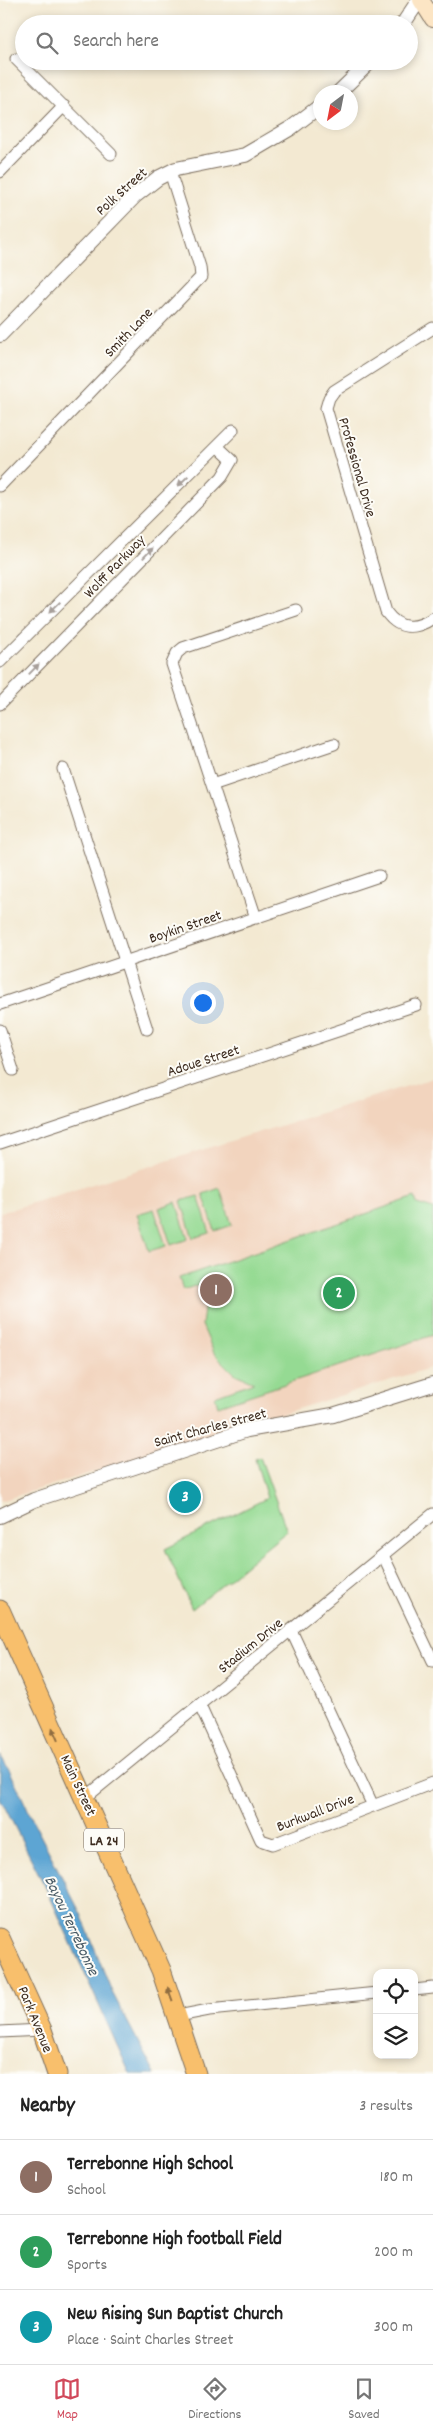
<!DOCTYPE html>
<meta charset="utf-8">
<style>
:root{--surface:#fff;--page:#f6f6f6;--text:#222;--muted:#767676;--line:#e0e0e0;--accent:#d1495b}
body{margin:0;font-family:Dekko,sans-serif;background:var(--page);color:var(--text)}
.controls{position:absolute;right:15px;bottom:15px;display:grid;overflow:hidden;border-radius:10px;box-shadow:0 2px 8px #0003}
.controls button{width:45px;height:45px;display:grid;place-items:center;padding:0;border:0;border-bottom:1px solid var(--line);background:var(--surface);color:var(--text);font:25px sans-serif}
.compass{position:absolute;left:313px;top:85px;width:45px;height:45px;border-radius:50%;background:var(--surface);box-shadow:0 2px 8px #0003;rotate:212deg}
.you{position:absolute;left:202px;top:1002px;width:18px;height:18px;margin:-12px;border:4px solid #fff;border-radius:50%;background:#1a73e8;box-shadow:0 0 0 8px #1a73e833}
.badge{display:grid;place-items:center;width:32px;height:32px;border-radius:50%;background:var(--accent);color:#fff;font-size:16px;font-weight:700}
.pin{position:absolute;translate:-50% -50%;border:2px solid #fff;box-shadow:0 1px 5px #0006}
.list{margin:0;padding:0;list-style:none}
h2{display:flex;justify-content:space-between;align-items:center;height:65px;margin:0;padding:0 20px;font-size:21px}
h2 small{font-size:16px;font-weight:400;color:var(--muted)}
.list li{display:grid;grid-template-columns:32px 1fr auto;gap:15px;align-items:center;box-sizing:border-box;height:75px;padding:0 20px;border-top:1px solid var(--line)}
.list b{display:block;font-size:19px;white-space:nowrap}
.list p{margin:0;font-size:16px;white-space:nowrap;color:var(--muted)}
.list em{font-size:16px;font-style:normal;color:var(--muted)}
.icon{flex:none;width:28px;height:28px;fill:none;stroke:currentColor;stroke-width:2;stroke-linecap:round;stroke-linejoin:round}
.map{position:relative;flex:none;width:433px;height:2074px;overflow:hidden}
.search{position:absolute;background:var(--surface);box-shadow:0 2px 8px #0003;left:15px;right:15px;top:15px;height:55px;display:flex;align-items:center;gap:12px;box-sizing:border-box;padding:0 18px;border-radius:28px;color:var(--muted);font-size:19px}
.sheet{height:290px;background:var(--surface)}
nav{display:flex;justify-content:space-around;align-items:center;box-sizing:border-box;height:70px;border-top:1px solid var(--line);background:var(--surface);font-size:14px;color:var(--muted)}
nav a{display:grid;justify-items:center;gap:2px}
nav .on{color:var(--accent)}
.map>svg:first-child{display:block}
.built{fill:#f2d4be}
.green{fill:#95da93;stroke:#688258}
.water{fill:#5da5d3;stroke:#4c6878}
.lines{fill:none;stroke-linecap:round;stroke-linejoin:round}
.minor-casing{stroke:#7b6d5d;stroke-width:13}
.tertiary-casing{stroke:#7b6d5d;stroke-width:16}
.secondary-casing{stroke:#7b6d5d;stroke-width:18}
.primary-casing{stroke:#7b6d5d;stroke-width:21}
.minor{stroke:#fff;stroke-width:11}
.tertiary{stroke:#fff;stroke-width:14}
.secondary{stroke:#fce5c4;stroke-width:16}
.primary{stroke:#f8bf6c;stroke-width:19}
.oneway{fill:#a79f9a}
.oneway2{fill:#906d41}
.labels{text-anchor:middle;stroke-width:4;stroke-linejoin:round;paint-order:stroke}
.shield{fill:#fdfcf7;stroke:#75695f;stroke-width:1}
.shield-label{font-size:14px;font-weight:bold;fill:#3b2a1e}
.street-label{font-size:15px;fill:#3b2a1e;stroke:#fdfcf7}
.water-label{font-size:16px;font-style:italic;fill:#495b66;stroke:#fdfcf7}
</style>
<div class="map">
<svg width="433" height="2074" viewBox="0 0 433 2074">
<rect width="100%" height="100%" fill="#fdfcf7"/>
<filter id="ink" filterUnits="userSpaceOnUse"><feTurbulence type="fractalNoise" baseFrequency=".02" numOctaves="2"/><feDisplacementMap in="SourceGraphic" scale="10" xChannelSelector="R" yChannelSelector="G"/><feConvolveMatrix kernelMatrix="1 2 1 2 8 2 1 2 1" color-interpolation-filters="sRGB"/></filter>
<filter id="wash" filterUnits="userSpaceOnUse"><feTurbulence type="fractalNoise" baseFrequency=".0096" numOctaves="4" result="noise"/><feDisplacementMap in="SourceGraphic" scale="20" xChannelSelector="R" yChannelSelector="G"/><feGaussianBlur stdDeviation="1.12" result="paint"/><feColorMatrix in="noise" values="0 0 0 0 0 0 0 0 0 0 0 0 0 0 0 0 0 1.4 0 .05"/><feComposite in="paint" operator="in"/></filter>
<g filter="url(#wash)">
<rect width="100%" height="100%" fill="#f3e9d2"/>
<path class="built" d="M433 1078V1367L0 1501V1213Z"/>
<path class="green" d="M220 1188 232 1225 215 1231 203 1194Z
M198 1196 210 1233 193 1238 181 1201Z
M415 1197 417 1204 433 1209V1335L218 1406 215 1396 254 1382 235 1374 214 1353 202 1325 205 1302 215 1279 183 1290 179 1278Z
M176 1202 188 1239 171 1245 159 1208Z
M154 1209 166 1246 149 1251 137 1214Z
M260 1457 287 1531 192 1609 165 1549 267 1498 255 1459Z"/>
<path class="water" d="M0 1755 10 1771 33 1821 81 1914 112 1992 155 2074H130L47 1890 0 1798Z"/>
</g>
<g filter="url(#ink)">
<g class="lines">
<defs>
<path id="minor" d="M16 59 111 154
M0 172 64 106
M433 328 334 391 329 398 326 408 386 612C399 630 415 630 433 618
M0 486 201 277 200 267 170 172
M0 662 233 430
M0 704 222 477 232 460 217 446
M63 769 147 1029
M212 785 334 744
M256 918 172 664 177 653 183 648 296 610
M0 1004 379 876
M0 1030 13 1070
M0 1143 416 1005
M383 1555 433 1661
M291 1630 373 1806
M200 1706 261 1840 273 1844 433 1783
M85 1798 433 1514
M414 1990 433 1988
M178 2016 209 2010 377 1993
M0 2032 42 2030"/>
<path id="tertiary" d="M403 24 419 0
M339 92 371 61
M0 335 135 196 158 178 176 169 245 155 291 128 320 106
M0 1516 34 1500 247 1430 333 1415 433 1384"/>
<path id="secondary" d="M421 0 433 19"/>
<path id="primary" d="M0 1610 161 1970 196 2074
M0 1938 42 2030 57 2074"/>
</defs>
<use href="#minor" class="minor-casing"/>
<use href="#tertiary" class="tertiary-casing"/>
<use href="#secondary" class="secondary-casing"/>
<use href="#primary" class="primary-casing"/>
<use href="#minor" class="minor"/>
<use href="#tertiary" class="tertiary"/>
<use href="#secondary" class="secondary"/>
<use href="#primary" class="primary"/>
</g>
<defs><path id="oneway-solid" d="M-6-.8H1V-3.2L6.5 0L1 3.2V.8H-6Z" transform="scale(1.25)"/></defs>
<g class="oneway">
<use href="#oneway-solid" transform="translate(183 481) rotate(135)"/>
<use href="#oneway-solid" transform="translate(148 553) rotate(-46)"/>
<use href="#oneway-solid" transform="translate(55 607) rotate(135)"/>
<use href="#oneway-solid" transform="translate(34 669) rotate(-46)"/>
</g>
<g class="oneway2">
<use href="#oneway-solid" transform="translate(55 1734) rotate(-113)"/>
<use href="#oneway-solid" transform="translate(170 1994) rotate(-110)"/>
</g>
</g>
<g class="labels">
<rect class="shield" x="84" y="1828.5" width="40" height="23" rx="4"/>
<g class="shield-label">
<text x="104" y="1845">LA 24</text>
</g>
<g class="street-label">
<text transform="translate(121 191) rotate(-42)" y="5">Polk Street</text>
<text transform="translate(128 332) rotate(-46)" y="5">Smith Lane</text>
<text transform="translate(358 467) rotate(74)" y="5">Professional Drive</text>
<text transform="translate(114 566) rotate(-46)" y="5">Wolff Parkway</text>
<text transform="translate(185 926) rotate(-19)" y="5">Boykin Street</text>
<text transform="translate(203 1060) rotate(-18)" y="5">Adoue Street</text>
<text transform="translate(210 1427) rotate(-15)" y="5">Saint Charles Street</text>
<text transform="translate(250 1645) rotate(-39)" y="5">Stadium Drive</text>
<text transform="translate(79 1785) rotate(65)" y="5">Main Street</text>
<text transform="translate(315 1812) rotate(-21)" y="5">Burkwall Drive</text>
<text transform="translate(36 2019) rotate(68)" y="5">Park Avenue</text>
</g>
<g class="water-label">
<text transform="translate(73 1925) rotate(65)" y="6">Bayou Terrebonne</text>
</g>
</g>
</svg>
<div class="controls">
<button><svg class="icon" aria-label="locate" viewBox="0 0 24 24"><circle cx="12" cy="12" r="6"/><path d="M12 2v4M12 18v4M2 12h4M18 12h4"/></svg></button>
<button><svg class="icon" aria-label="layers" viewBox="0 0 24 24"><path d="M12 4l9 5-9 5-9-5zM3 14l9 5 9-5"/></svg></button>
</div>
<svg class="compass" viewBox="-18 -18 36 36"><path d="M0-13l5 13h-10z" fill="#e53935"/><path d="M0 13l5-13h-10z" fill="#767676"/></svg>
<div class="you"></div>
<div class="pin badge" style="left:216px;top:1290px;background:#8d6e63">1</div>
<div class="pin badge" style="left:339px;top:1293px;background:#2e9e5b">2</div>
<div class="pin badge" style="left:185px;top:1497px;background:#0f9aa8">3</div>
<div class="search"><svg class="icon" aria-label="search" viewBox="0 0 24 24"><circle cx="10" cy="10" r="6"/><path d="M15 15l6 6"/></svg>Search here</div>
</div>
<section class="sheet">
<h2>Nearby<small>3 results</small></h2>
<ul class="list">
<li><span class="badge" style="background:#8d6e63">1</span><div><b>Terrebonne High School</b><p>School</p></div><em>180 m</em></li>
<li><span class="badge" style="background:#2e9e5b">2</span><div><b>Terrebonne High football Field</b><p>Sports</p></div><em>200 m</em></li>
<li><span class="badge" style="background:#0f9aa8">3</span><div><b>New Rising Sun Baptist Church</b><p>Place · Saint Charles Street</p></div><em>300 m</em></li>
</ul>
</section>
<nav>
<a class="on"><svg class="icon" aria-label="map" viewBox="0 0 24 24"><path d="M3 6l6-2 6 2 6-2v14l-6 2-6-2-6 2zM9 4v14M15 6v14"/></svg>Map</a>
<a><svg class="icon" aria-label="directions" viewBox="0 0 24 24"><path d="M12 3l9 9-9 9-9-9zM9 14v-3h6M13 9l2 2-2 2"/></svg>Directions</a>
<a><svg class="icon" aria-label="saved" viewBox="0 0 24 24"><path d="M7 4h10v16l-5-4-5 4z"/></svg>Saved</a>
</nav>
